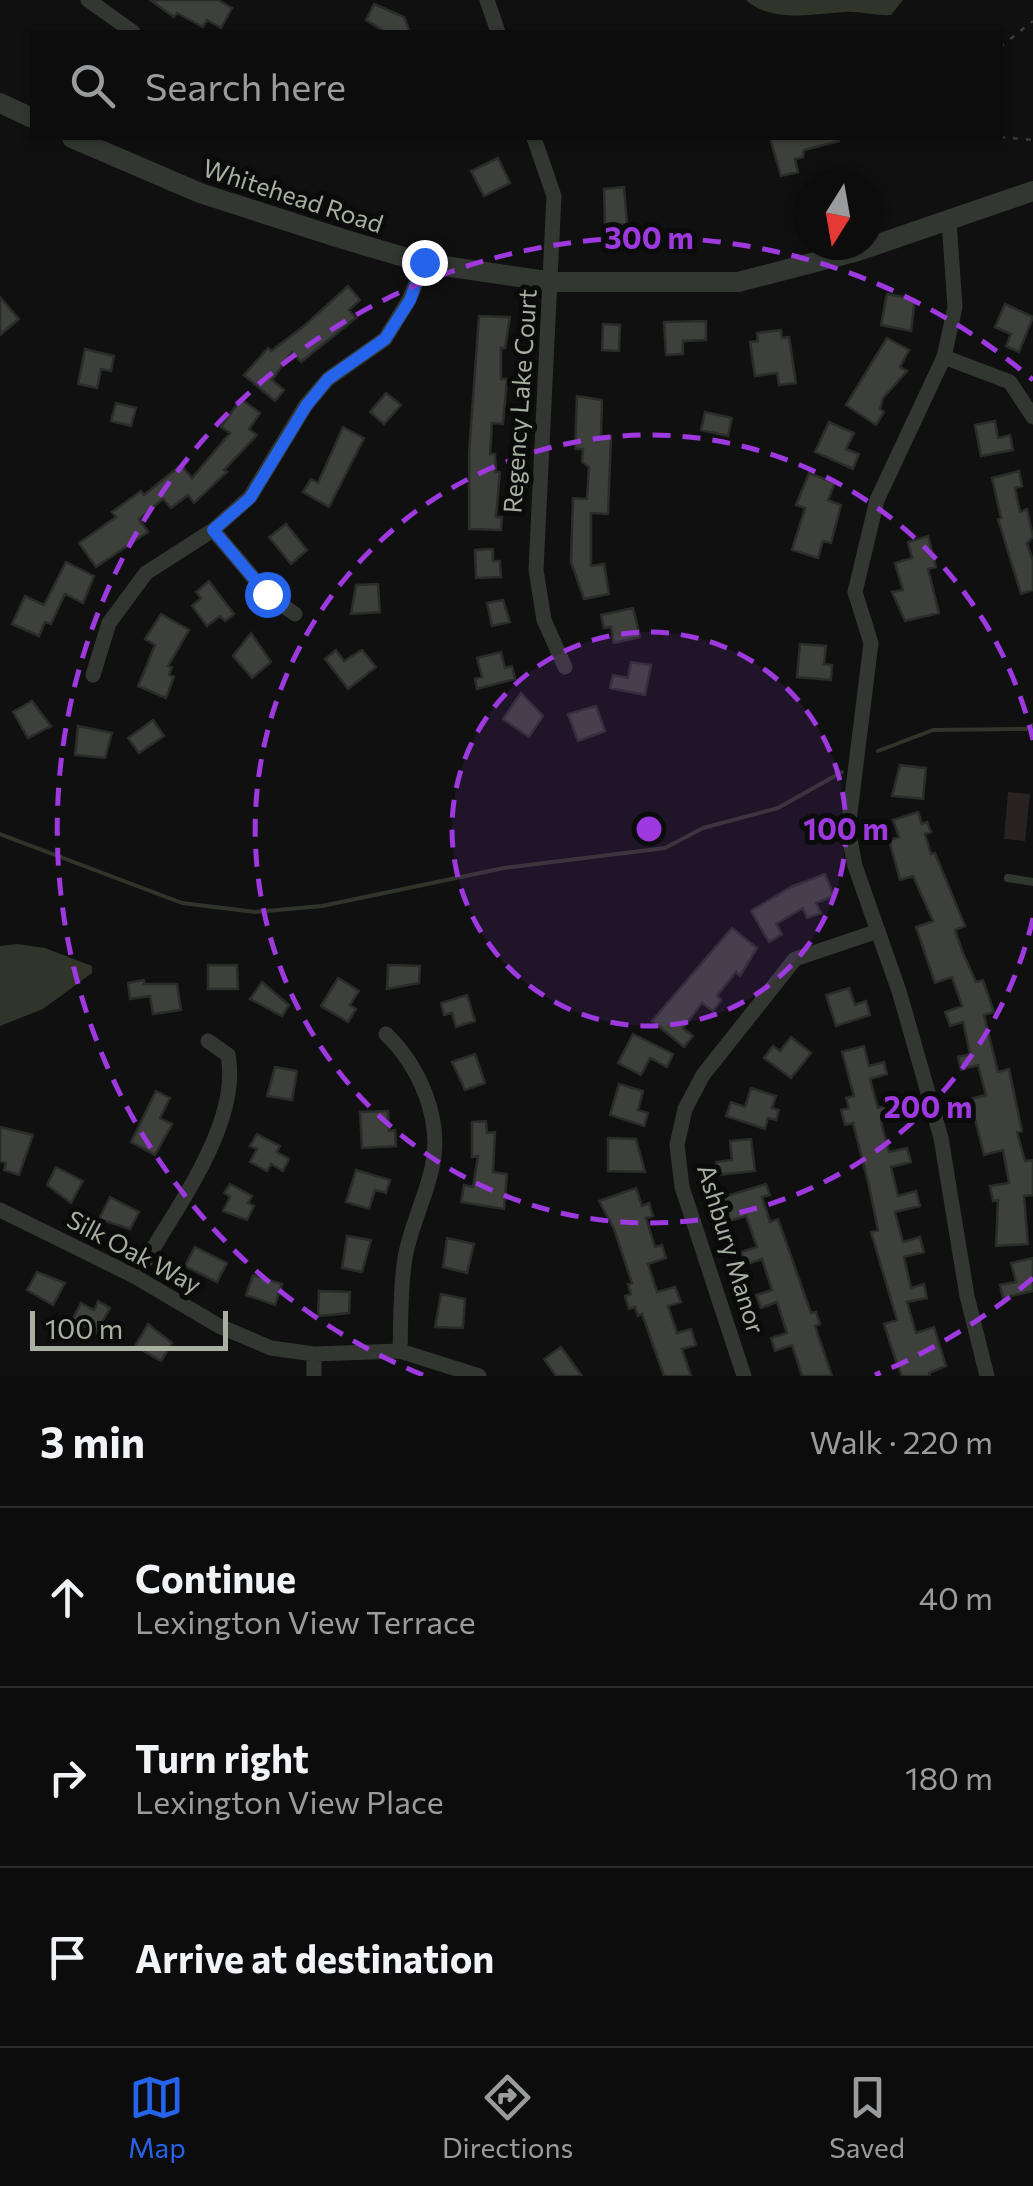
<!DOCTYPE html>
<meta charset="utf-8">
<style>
:root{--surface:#0b0c0b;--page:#141514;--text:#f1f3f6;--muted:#9a9b9d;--line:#2b2c2c;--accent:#2563eb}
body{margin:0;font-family:Commissioner,sans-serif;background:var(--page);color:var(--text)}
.compass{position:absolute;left:793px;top:170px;width:90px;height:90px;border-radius:50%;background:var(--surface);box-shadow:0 2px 8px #0004;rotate:191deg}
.scale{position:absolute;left:30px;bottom:25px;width:198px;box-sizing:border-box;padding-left:10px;border:5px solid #a7b0a1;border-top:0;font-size:28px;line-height:35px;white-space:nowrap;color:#a7b0a1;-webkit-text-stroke:8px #0a0b0a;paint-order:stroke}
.stop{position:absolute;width:30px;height:30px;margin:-22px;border:8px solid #2563eb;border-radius:50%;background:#fff}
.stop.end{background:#2563eb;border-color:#fff;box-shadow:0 2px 10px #0008}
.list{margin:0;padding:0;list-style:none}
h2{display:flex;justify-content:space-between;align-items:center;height:130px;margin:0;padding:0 40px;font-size:42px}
h2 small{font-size:32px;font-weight:400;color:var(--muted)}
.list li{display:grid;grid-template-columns:65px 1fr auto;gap:30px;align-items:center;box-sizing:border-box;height:180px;padding:0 40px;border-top:2px solid var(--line)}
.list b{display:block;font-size:38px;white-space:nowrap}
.list p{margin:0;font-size:32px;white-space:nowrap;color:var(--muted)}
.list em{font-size:32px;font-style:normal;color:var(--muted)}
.icon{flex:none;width:55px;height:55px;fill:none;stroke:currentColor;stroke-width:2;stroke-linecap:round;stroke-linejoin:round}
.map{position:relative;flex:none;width:1033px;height:1376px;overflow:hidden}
.search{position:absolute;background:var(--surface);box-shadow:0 2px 8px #0004;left:30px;right:30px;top:30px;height:110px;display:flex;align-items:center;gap:25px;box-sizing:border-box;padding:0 35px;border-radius:0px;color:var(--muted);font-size:38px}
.sheet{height:670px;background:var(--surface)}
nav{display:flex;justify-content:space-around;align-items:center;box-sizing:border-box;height:140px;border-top:2px solid var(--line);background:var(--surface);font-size:28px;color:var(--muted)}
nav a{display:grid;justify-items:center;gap:5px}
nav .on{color:var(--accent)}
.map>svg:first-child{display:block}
.green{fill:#292222}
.water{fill:#303429}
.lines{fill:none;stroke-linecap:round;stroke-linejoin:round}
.stream{stroke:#303429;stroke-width:4}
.building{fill:#3d403b;stroke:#292c29;stroke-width:2.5}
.path{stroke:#3a3d38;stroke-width:2.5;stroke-dasharray:5 8;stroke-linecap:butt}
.service{stroke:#333732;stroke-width:8}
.minor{stroke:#333732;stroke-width:15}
.tertiary{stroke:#333732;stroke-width:20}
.route{stroke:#2563eb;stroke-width:12}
.ring{fill:none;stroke:#9d39de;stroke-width:5;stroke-dasharray:18 12}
.labels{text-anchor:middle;stroke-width:10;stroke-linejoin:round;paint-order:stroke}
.street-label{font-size:25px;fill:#a7b0a1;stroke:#0a0b0a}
.centre{fill:#9d39de;stroke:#0a0b0a;stroke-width:5}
.ring-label{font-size:30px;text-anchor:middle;font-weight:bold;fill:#9d39de;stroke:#0a0b0a;stroke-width:10;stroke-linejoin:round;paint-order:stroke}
</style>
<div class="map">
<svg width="1033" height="1376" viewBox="0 0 1033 1376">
<rect width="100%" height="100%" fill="#0f100f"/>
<path class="green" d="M1008 792 1030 794 1025 841 1004 839Z"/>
<path class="water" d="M746 0H903L891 15C875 16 860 11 844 12 813 14 771 23 746 0Z
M17 944 45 948 92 966V973L43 1009 0 1026V946Z"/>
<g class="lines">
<path class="stream" d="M878 751 933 730 1026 729 1033 725
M0 834 182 903 255 912 322 906 504 868 665 848 703 828 778 808 842 772"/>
</g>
<path class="building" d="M150 0H218L232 8 221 28 207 20 203 27 177 13 174 17Z
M374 4 404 17 410 32H385L366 20Z
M770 138H839V141L804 150 803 157 795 159 798 172 781 176Z
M498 158 510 183 484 196 471 171Z
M624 187 627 224 605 226 604 189Z
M348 286 360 300 349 310 356 318 301 362 292 352 272 380 284 390 275 401 244 375 268 348 271 351 304 326Z
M887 294 915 299 911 331 881 325Z
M0 297 19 319 0 335Z
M1005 304 1033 317 1019 352 1006 346 1011 334 995 327Z
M479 316 510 317 505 348H501V379H507L503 424 492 423 490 454H495L496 472H500L496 517H502L501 530 469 529V453Z
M706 321V340L683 341V354L666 355 664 322Z
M603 324 620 325 619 351 602 350Z
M781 330 782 338 789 337 796 383 779 385 777 373 755 376 750 342 758 341 757 333Z
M887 338 909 350 900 367 907 371 883 398 880 409 884 412 876 425 846 405Z
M85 349 114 356 111 371 101 369 97 388 78 384Z
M386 393 401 405 384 424 370 412Z
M577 396 602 400 601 436H611L608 514 591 513V566L604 564 609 594 584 599 571 562 573 498 587 499 589 467 582 462 583 449H575Z
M241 399 260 413 249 429 257 435 224 470 227 472 194 503 188 495 171 508 163 499 139 519 148 532 96 567 79 543 116 517 112 512 141 491 144 495 181 465 192 478 230 433 221 427Z
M116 403 136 408 131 426 111 421Z
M705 412 732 418 728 436 701 430Z
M995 421 998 438 1010 435 1013 450 981 456 975 425Z
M829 422 854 433 846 449 859 454 853 469 815 452Z
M343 427 364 438 329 507 303 492 311 479 318 483Z
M1019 471 1022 486 1015 488 1020 512 1027 509 1033 537 1027 543 1033 561V590L1021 594 998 519 1001 518 992 478Z
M809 473 835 483 828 500 841 505 831 543 823 541 818 558 792 550 805 508 796 505Z
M286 524 307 550 291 564 269 537Z
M928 536 936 567 928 569 939 613 905 621 892 592 903 590 895 563 912 558 908 542Z
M493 549V561H500L501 577 476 578 475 550Z
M66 562 94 576 83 603 65 594 51 624 45 622 39 636 12 624 25 596 44 605Z
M209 581 234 614 225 621 220 616 207 626 192 606 201 598 196 592Z
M378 584 380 612 351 614 356 585Z
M503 600 510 622 492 626 487 603Z
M633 608 640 637 614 643 611 627 604 628 601 615Z
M161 614 189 630 168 666 172 667 169 675 174 677 166 698 138 686 155 645 145 639Z
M251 633 271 662 252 678 233 656Z
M800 644 826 646 824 664 832 665 831 680 797 677Z
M336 650 344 661 362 650 376 667 348 689 325 659Z
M501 652 505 668 512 666 515 679 477 689 475 679 482 677 477 658Z
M631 662 651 665 645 695 610 688 613 675 628 678Z
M521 693 543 716 529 737 503 719Z
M32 701 51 726 28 738 13 712Z
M596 706 605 731 578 741 568 714Z
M153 720 164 736 139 753 128 738Z
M78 726 112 733 105 758 75 755Z
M900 765 926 768 923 799 892 796Z
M918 812 922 824 927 822 931 832 925 834 931 854 935 853 965 926 955 930 963 953 976 982 983 980 994 1012 984 1015 998 1072 1009 1069 1022 1131 1017 1132 1025 1161 1033 1160V1195L1024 1196 1028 1244 996 1246 998 1200 993 1201 990 1186 1009 1183 1003 1150 984 1155 970 1099 986 1095 978 1065 961 1070 958 1057 970 1054 963 1022 950 1026 945 1012 962 1006 952 977 935 983 916 927 933 921 913 876 900 880 889 840 899 837 893 820Z
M825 874 834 896 816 903 821 913 807 918 803 908 776 924 782 934 769 942 751 911 791 887Z
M732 928 757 948 740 976 736 972 717 996 721 1000 713 1011 702 1003 683 1028 693 1036 684 1047 652 1021Z
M208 965H237L238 989H208Z
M388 965 420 966 419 983 387 989Z
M338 978 359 991 350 1005 356 1009 348 1022 321 1006Z
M144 980V984H177L181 1010 153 1014 150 996 130 999 128 983Z
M262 982 289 1005 282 1016 250 999Z
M849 988 855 1005 866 1001 870 1015 836 1026 826 995Z
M467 995 475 1021 456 1027 452 1013 444 1015 441 1003Z
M633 1034 673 1054 667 1067 650 1058 641 1075 618 1063Z
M791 1037 811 1053 791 1078 764 1058 773 1046 780 1051Z
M864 1046 869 1066 884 1062 887 1074 870 1079 878 1108 896 1103 900 1117 881 1122 889 1152 907 1148 911 1162 891 1167 898 1196 916 1191 920 1206 895 1212 903 1242 920 1237 924 1252 904 1257 911 1288 924 1284 927 1298 907 1302 916 1333 934 1327 946 1366 929 1373 930 1376H902L896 1361 884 1324 897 1320 871 1232 878 1230 869 1186 853 1123 845 1125 841 1110 849 1108 846 1098 854 1096 842 1052Z
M475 1054 485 1083 465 1090 452 1062Z
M275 1067 297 1071 292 1100 267 1096Z
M619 1084 643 1091 638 1110 648 1113 644 1126 610 1115Z
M751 1088 776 1096 772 1108 779 1110 776 1120 768 1118 765 1129 726 1116 731 1102 745 1107Z
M156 1091 170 1098 160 1118 172 1124 155 1155 131 1142Z
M388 1111 389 1131 395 1130 396 1146 362 1148 360 1112Z
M486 1121 487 1133 495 1132 493 1172 507 1174 504 1209 461 1202 464 1185 473 1187 478 1156 472 1157V1122Z
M0 1127 33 1135 19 1175 4 1170 6 1163 0 1161Z
M257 1134 280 1146 277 1152 289 1159 283 1171 271 1164 267 1171 250 1162 257 1149 250 1146Z
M608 1138 636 1139 645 1172 608 1171Z
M751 1139 755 1171 717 1175 716 1162 732 1160 730 1141Z
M56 1167 83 1181 71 1203 47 1185Z
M356 1170 390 1180 386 1193 375 1190 369 1209 346 1202Z
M230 1184 252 1196 248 1203 254 1206 247 1220 223 1211 230 1197 224 1193Z
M766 1184 770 1195 762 1197 770 1222 778 1219 811 1313 816 1312 820 1324 815 1326 832 1376H802L792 1345 775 1351 771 1338 787 1333 777 1302 761 1308 756 1295 772 1290 762 1259 745 1265 741 1252 757 1247 746 1216 730 1221 723 1197Z
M636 1188 642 1206 649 1203 653 1216 646 1218 655 1247 662 1245 666 1258 648 1264 657 1292 675 1287 681 1302 668 1306 677 1333 691 1329 696 1345 682 1349 691 1376H664L642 1314 638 1316 635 1307 629 1309 625 1296 631 1294 628 1284 632 1283 614 1229 599 1201Z
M110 1197 139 1212 130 1229 99 1219Z
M347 1236 371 1240 362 1272 342 1268Z
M447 1238 474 1244 467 1273 443 1267Z
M195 1247 227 1263 217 1282 185 1266Z
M1033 1258V1291L1003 1298 1000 1285 1016 1282 1011 1263Z
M37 1272 65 1283 53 1305 27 1290Z
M253 1275 282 1284 275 1305 246 1295Z
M319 1291 350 1292 349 1313 318 1316Z
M441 1294 465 1299 463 1328 435 1327Z
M98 1301 110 1308 96 1333 72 1320 81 1303 94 1310Z
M148 1324 172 1343 161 1361 135 1346Z
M561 1347 582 1376H556L544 1359Z"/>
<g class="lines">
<path class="path" d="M1000 47 1033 21
M1000 137 1033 140"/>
<path class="service" d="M1008 878 1033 882"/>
<path class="minor" d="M88 0 133 32
M487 0 498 32
M534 138 554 196 536 570 544 620 565 667
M949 221 955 307 944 357 877 500 855 592 871 643 848 829 855 866 899 991 941 1138 967 1296 987 1376
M944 357 1010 382 1033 417
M213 530 267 594 295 614
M93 675 109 623 146 573 213 530 250 497 306 405 328 379 385 339 409 300 424 263
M386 1034C420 1067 443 1120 432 1168 425 1199 410 1228 405 1258 400 1288 401 1321 400 1351
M0 1210 136 1277 219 1326 271 1348 314 1354 400 1351 479 1376
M136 1277C170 1216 242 1125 228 1055L208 1041
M314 1354V1376
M744 1376 682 1187 677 1145 685 1109 703 1075 795 959 878 931"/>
<path class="tertiary" d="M0 103 32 118
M72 138 200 193 343 239 424 263 553 282H738L858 251 1033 191"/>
</g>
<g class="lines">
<path class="route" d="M267 594 213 530 250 498 306 406 328 379 385 339 410 300 424 262"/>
</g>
<circle cx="649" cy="829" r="197" fill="#9d39de" fill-opacity=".12"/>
<g class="ring">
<circle cx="649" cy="829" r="197"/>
<path d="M1033 918A394 394 0 1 1 1033 740"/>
<path d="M1033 1278A591 591 0 0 1 875 1375M423 1375A591 591 0 1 1 1033 380"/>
</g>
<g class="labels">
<g class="street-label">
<text transform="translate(293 196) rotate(18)" y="9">Whitehead Road</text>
<text transform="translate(520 401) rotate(-86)" y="9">Regency Lake Court</text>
<text transform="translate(731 1249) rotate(73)" y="9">Ashbury Manor</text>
<text transform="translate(134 1252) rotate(28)" y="9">Silk Oak Way</text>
</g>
</g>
<circle cx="649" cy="829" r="15" class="centre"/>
<g class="ring-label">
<text x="649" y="249">300 m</text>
<text x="846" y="840">100 m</text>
<text x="928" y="1118">200 m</text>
</g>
</svg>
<svg class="compass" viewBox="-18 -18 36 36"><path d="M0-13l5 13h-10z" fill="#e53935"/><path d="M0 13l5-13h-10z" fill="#9a9b9d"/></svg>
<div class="scale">100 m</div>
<div class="stop" style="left:267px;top:594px"></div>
<div class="stop end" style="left:424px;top:262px"></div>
<div class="search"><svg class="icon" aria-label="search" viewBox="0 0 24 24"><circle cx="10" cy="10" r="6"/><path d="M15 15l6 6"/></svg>Search here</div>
</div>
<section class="sheet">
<h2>3 min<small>Walk · 220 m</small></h2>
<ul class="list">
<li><svg class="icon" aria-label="ahead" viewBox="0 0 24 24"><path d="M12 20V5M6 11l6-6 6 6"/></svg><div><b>Continue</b><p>Lexington View Terrace</p></div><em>40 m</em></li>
<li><svg class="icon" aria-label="right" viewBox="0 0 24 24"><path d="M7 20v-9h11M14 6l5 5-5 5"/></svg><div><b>Turn right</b><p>Lexington View Place</p></div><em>180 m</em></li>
<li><svg class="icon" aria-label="arrive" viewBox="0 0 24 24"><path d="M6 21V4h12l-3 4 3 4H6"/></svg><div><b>Arrive at destination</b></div></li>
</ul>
</section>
<nav>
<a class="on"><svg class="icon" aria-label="map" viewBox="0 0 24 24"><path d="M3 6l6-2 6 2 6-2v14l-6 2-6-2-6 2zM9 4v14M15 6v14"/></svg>Map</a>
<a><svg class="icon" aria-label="directions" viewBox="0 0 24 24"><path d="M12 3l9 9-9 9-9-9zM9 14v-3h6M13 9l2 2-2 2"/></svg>Directions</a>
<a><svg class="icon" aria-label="saved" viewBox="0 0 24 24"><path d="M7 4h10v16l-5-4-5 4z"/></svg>Saved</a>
</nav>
